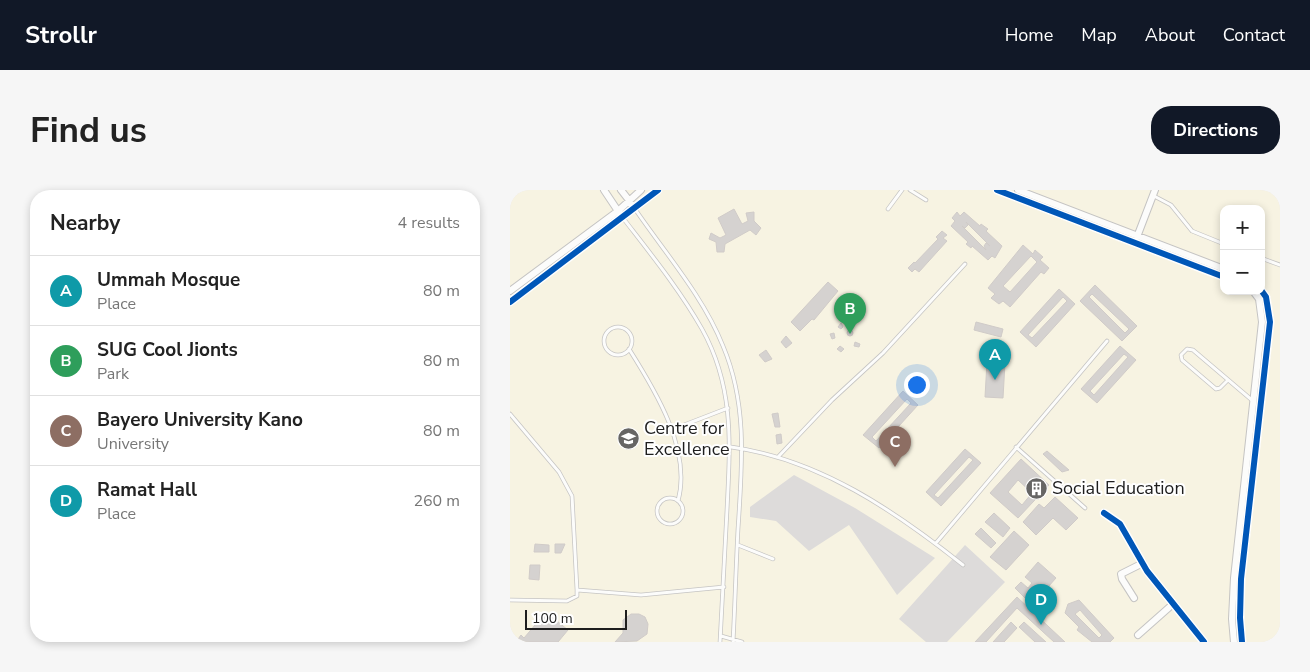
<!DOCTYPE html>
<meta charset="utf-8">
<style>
:root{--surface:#fff;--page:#f6f6f6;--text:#222;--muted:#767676;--line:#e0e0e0;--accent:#111827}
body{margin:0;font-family:"Nunito Sans",sans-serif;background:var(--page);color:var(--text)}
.controls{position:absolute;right:15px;top:15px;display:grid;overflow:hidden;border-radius:10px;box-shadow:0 2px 8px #0003}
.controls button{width:45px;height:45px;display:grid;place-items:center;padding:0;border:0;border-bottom:1px solid var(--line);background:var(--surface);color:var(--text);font:25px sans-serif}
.scale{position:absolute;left:15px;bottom:12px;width:102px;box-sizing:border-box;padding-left:5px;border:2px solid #1e1e1e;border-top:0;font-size:14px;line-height:18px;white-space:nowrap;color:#1e1e1e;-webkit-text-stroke:4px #fff;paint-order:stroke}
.you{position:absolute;left:406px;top:194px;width:18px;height:18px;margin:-12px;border:4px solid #fff;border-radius:50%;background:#1a73e8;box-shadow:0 0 0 8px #1a73e833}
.badge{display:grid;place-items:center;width:32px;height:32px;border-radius:50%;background:var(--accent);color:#fff;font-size:16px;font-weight:700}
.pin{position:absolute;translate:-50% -41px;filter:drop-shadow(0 1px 2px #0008)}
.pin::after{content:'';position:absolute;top:26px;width:18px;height:15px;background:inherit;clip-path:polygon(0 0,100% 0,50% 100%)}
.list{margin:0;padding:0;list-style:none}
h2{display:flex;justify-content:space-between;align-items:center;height:65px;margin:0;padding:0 20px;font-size:21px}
h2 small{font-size:16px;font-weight:400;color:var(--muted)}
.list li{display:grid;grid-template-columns:32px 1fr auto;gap:15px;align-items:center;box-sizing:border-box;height:70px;padding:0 20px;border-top:1px solid var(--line)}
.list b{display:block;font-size:19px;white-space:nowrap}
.list p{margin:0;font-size:16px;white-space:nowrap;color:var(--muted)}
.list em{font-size:16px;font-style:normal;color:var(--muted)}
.map{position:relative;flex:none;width:770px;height:452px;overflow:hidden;border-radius:20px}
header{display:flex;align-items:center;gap:30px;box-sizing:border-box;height:70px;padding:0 25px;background:var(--accent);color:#fff}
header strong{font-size:24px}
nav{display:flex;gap:28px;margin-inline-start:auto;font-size:18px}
.intro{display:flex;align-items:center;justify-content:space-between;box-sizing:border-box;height:120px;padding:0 30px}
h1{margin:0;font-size:35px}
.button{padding:12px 22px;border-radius:20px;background:var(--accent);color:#fff;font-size:18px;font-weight:700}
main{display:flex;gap:30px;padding:0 30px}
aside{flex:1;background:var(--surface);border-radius:20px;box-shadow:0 2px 8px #0003}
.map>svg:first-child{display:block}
.education{fill:#f7f3e2;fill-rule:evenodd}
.parking{fill:#dddbda}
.building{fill:#d5d2d0;stroke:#d0cbc8;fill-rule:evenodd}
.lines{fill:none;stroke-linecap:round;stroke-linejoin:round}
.lane-casing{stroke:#c5c4c3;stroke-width:4.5}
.street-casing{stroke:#c5c4c3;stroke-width:8}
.lane{stroke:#fcfcfb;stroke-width:3}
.street{stroke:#fcfcfb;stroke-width:6}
.cycleway-casing{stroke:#fff;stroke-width:9}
.cycleway{stroke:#0057b8;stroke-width:6}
.labels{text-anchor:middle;stroke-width:4;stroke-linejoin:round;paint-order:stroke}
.poi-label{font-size:18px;fill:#1e1e1e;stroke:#fff;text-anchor:start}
</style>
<header>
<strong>Strollr</strong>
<nav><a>Home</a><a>Map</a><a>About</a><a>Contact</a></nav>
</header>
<div class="intro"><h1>Find us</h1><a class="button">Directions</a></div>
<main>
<aside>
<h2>Nearby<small>4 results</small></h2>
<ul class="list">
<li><span class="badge" style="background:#0f9aa8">A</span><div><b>Ummah Mosque</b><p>Place</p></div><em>80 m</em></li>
<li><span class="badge" style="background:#2e9e5b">B</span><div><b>SUG Cool Jionts</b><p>Park</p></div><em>80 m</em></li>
<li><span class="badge" style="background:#8d6e63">C</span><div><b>Bayero University Kano</b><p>University</p></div><em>80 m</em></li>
<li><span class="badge" style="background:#0f9aa8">D</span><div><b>Ramat Hall</b><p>Place</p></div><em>260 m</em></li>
</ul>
</aside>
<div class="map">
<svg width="770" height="452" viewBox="0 0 770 452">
<rect width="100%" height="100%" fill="#edeae7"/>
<path class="education" d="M0 0H770V452H0ZM714 19H751V101H714Z"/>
<path class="parking" d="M284 285 345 318 425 368 387 405 339 335 299 361 266 331 240 327V317Z
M455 355 495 392 437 452H416L389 429Z"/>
<path class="building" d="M224 19 232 34 238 31 236 23 244 22V31L251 38 246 45 240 40 215 54 214 62H207L206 52 199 49 201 43 210 48 216 45 208 28Z
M447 22 450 26 454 22 470 36 471 34 478 39 476 41 492 56 485 68 482 66 478 70 462 56 461 58 456 54 458 52 441 36 445 31 442 28ZM456 32 480 56 476 53 474 56 476 60 452 36 455 38 458 35Z
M432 41 437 45 433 48 437 51 409 82 405 79 402 82 398 78 404 72 405 73 428 49 426 47Z
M513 55 523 64 525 60 533 67 530 70 539 78 534 84 531 82 500 117 493 111 489 114 481 108 485 104 478 98ZM521 66 527 72 500 102 493 96Z
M318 92 328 101 304 130 302 129 290 141 281 132Z
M585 95 627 136 612 151 570 111ZM582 104 619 139 615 143 579 107Z
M549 99 565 114 526 157 510 142ZM553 107 557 111 522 148 518 145Z
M466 132 493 139 491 147 464 140Z
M331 133 333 137 331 139 328 137Z
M337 143a3 3 0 1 1 6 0a3 3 0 1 1-6 0Z
M324 143 325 148 322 149 320 144Z
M276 146 282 153 276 158 271 152Z
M345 152 350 154 349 157 344 156Z
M330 156 334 159 331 162 327 159Z
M610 156 626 170 587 213 571 199ZM614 164 618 167 584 205 580 201Z
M256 160 262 169 255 172 249 165Z
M477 172 495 173 493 208 475 207Z
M393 201 408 215 369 258 353 245ZM397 209 401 213 366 251 362 247Z
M268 223 270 237H265L262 224Z
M271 244 272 253 267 254 266 245Z
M455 259 471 273 431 316 416 302ZM459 267 463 270 428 308 424 305Z
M537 261 559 280 552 282 533 264Z
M511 269 539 295 508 328 480 303ZM508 290 522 303 512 315 498 302Z
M545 307 568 328 556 340 543 328 526 345 513 332 529 314 534 318Z
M484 323 500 338 493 347 475 332Z
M471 338 486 353 481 358 465 344Z
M504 341 519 355 496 380 480 367Z
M25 354 39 355V362H24Z
M45 354H55L51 363H45Z
M528 372 546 388 522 415 505 398 511 392 518 398 522 393 515 387Z
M20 375H30L29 390 19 389Z
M507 407 555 452H544L507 418 476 452H465Z
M569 410 604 448 600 452H582L567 440 569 437 555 423 558 414ZM570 420 592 445 589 448 565 424Z
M36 422 58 440 48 452H6L11 445 14 448Z
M121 424H129L135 427 138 434 137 444 127 451 105 452 113 443V430Z
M501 432 507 438 494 452H483Z
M514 432 536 452H525L509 437Z"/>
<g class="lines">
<defs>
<path id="lane" d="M400 0 416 10
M644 6 661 15 682 41 714 54
M125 19C155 63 193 106 213 156 238 215 232 276 228 339 226 376 225 414 223 452
M378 19 392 0
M113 28C140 63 170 100 192 139 225 198 220 256 217 320 215 364 212 408 210 452
M751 68 770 75
M94 151a14 14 0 1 1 28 0a14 14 0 1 1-28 0Z
M119 159C145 200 182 260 168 311
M718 190 710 198 706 199 672 170 671 165 677 159 683 160 743 211
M0 224 49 282 62 306 67 400V406L57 411 0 410
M161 240 218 218
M221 257C309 269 385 321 453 375
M506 257 575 318
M268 267 322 210 373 163 455 74
M147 321a13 13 0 1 1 26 0a13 13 0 1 1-26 0Z
M426 353 597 151
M228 355 263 369
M67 400 131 405 214 397
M211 446 232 452"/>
<path id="street" d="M94 0 110 24
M111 0 125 18
M487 0 714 87
M508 0 714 79
M627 47 645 0
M0 101 108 21 131 0
M0 112 148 0
M594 323 610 334 637 381 694 452
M624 408 612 389 611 384 633 373
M628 445 663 414
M724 452 722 429 724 388 752 132 749 109 743 101
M732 452 730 428 731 389 760 132 756 107 751 100"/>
</defs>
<use href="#lane" class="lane-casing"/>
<use href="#street" class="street-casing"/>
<use href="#lane" class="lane"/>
<use href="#street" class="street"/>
<defs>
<path id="cycleway" d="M487 0 714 87
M0 112 148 0
M594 323 610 334 637 381 694 452
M732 452 730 428 731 389 760 132 756 107 751 100"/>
</defs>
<use href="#cycleway" class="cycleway-casing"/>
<use href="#cycleway" class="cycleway"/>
</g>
<defs>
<symbol id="university-disc" viewBox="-11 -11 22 22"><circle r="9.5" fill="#666564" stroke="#fff"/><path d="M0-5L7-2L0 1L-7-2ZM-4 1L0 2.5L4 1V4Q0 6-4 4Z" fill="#fff"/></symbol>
<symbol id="building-disc" viewBox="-11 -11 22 22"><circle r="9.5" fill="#666564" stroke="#fff"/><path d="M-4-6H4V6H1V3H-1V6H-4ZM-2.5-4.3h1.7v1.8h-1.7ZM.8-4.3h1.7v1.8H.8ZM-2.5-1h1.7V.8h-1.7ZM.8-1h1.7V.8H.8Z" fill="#fff"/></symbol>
</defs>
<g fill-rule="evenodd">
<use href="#university-disc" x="106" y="236" width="25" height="25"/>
<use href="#building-disc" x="514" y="286" width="25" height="25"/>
</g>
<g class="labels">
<g class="poi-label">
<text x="134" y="244">Centre for<tspan x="134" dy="21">Excellence</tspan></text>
<text x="542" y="304">Social Education</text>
</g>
</g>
</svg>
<div class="controls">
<button>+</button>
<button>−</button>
</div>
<div class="scale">100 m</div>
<div class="you"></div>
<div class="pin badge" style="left:485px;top:190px;background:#0f9aa8">A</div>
<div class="pin badge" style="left:340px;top:144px;background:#2e9e5b">B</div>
<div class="pin badge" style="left:385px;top:277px;background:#8d6e63">C</div>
<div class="pin badge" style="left:531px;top:435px;background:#0f9aa8">D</div>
</div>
</main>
